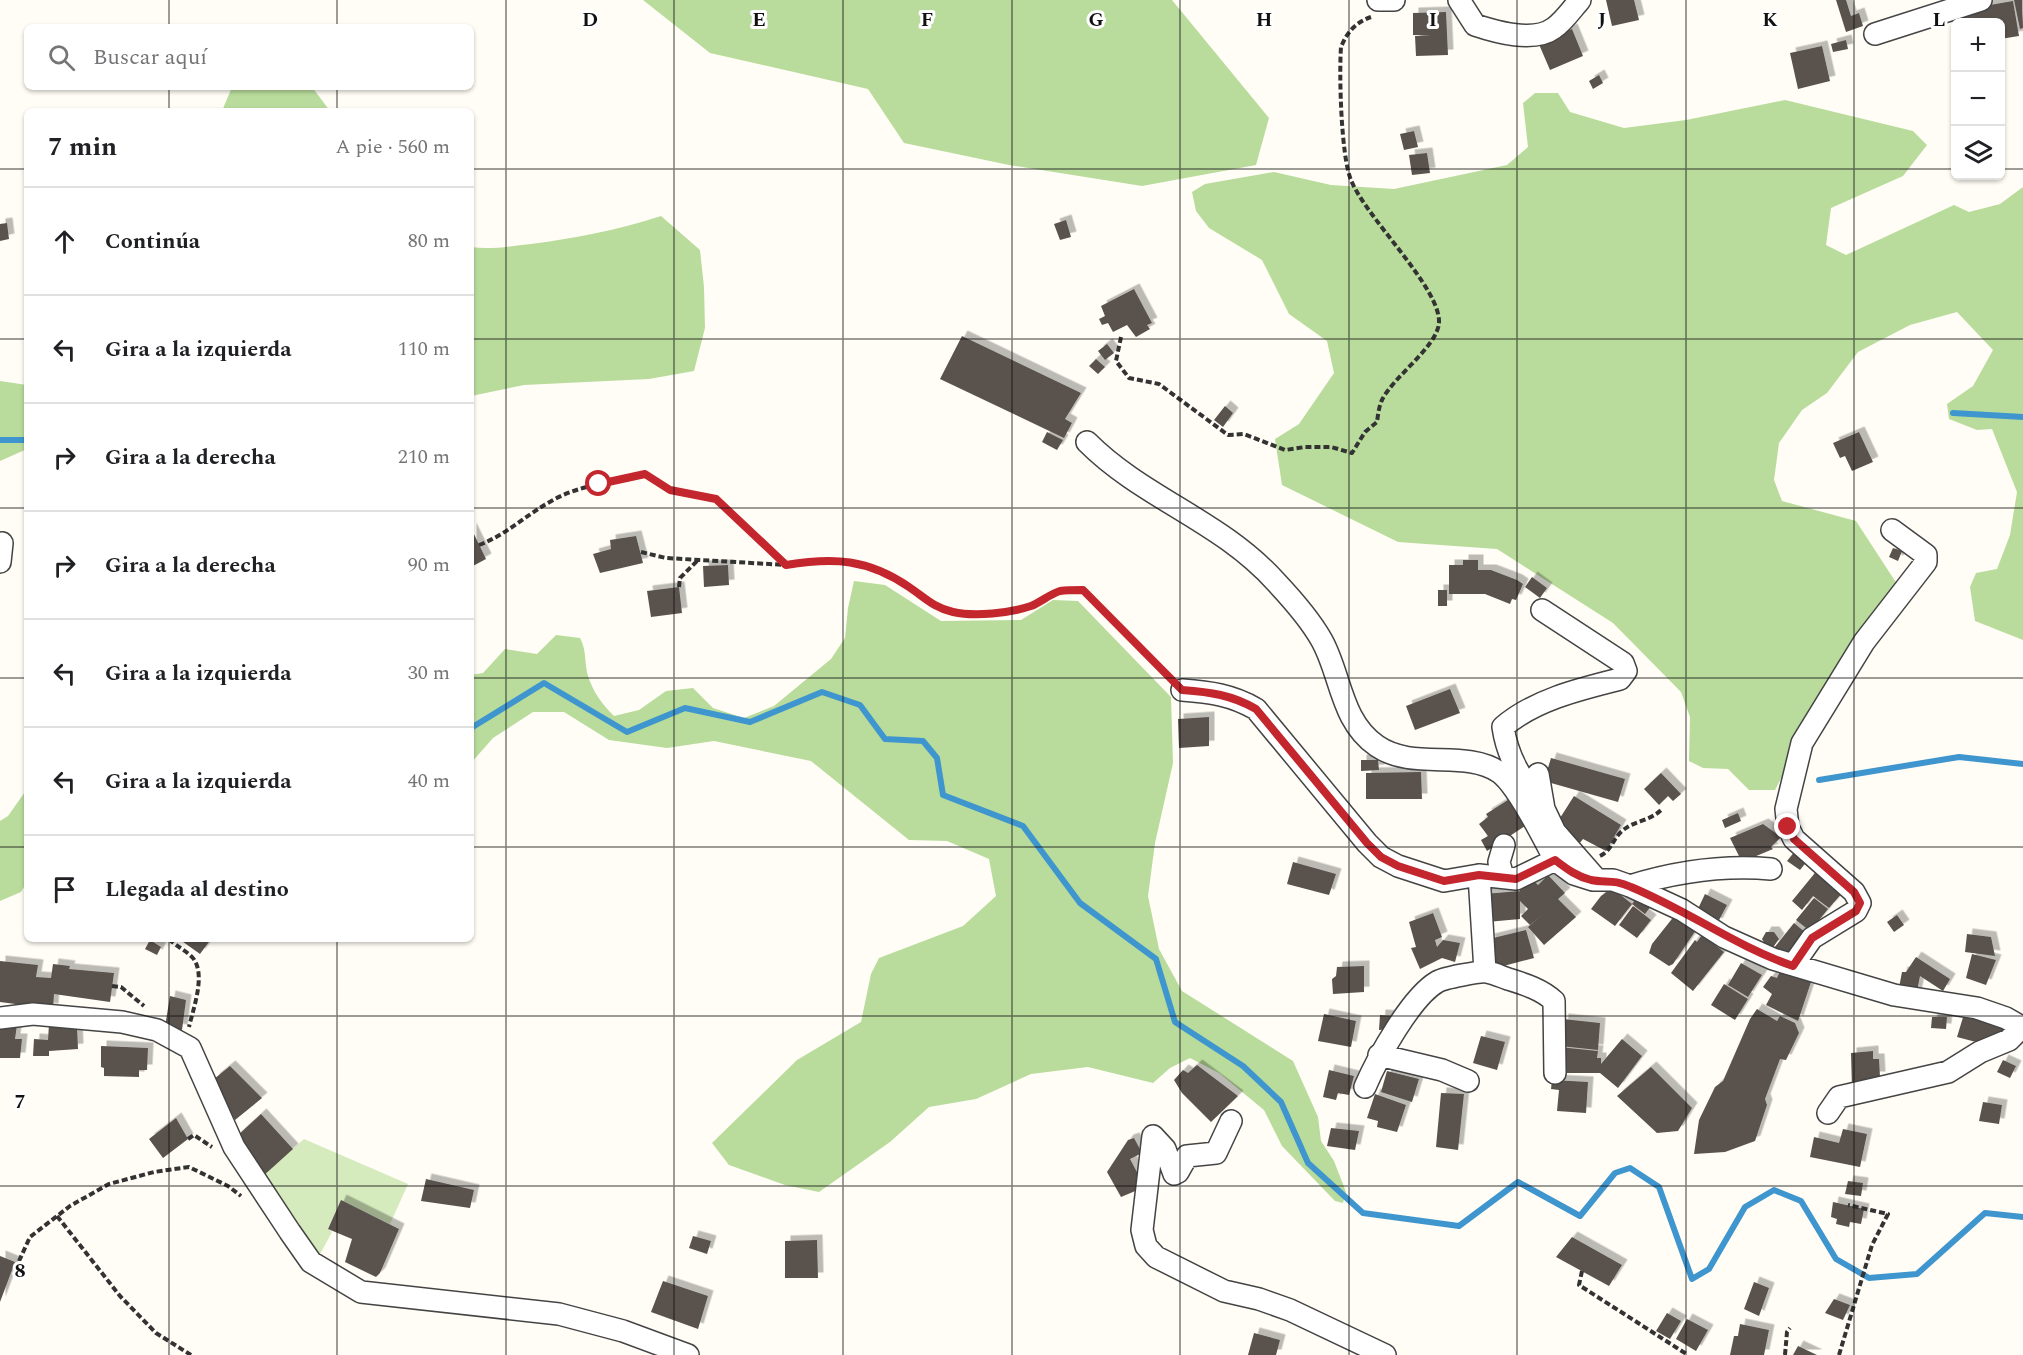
<!DOCTYPE html>
<html lang="es">
<meta charset="utf-8">
<style>
:root{--surface:#fff;--page:#f2f2f2;--text:#202124;--muted:#757577;--line:#e0e0e0}
body{margin:0;font-family:Spectral,serif;background:var(--page);color:var(--text)}
.controls{position:absolute;right:18px;top:18px;display:grid;overflow:hidden;border-radius:9px;box-shadow:0 2px 4px #0004}
.controls button{width:54px;height:54px;display:grid;place-items:center;padding:0;border:0;border-bottom:2px solid var(--line);background:var(--surface);color:var(--text);font:30px sans-serif}
.stop{position:absolute;width:18px;height:18px;margin:-14px;border:4px solid #c4262e;border-radius:50%;background:#fff}
.stop.end{background:#c4262e;border-color:#fff;box-shadow:0 2px 6px #0008}
.list{margin:0;padding:0;list-style:none}
h2{display:flex;justify-content:space-between;align-items:center;height:78px;margin:0;padding:0 24px;font-size:26px}
h2 small{font-size:20px;font-weight:400;color:var(--muted)}
.list li{display:grid;grid-template-columns:39px 1fr auto;gap:18px;align-items:center;box-sizing:border-box;height:108px;padding:0 24px;border-top:2px solid var(--line)}
.list b{display:block;font-size:22px;white-space:nowrap}
.list em{font-size:20px;font-style:normal;color:var(--muted)}
.icon{flex:none;width:33px;height:33px;fill:none;stroke:currentColor;stroke-width:2;stroke-linecap:round;stroke-linejoin:round}
.map{position:relative;flex:none;width:2023px;height:1355px;overflow:hidden}
.search{position:absolute;background:var(--surface);box-shadow:0 2px 4px #0004;left:24px;top:24px;width:450px;height:66px;display:flex;align-items:center;gap:15px;box-sizing:border-box;padding:0 21px;border-radius:9px;color:var(--muted);font-size:22px}
.panel{position:absolute;background:var(--surface);box-shadow:0 2px 4px #0004;left:24px;top:108px;width:450px;height:834px;border-radius:9px}
.map>svg:first-child{display:block}
.green{fill:#d5ebbd}
.forest{fill:#b9dc9c}
.lines{fill:none;stroke-linecap:round;stroke-linejoin:round}
.stream{stroke:#3f96cf;stroke-width:6}
.building{fill:#5a524d;filter:url(#shadow)}
.minor-casing{stroke:#444;stroke-width:24}
.path{stroke:#333;stroke-width:4;stroke-dasharray:6 3;stroke-linecap:butt}
.minor{stroke:#fff;stroke-width:21}
.route{stroke:#c4262e;stroke-width:8}
.grid{fill:none;stroke:#111;stroke-width:1.5;stroke-opacity:0.55}
.grid-label{font-size:20px;text-anchor:middle;font-weight:bold;fill:#111;stroke:#fff;stroke-width:6;stroke-linejoin:round;paint-order:stroke}
</style>
<div class="map">
<svg width="2023" height="1355" viewBox="0 0 2023 1355">
<defs>
<filter id="shadow"><feDropShadow dx="5.5" dy="-5.5" stdDeviation="0" flood-color="#0004"/></filter>
</defs>
<rect width="100%" height="100%" fill="#fffdf5"/>
<path class="green" d="M304 1139 408 1184 390 1224 341 1201 328 1228 332 1232 318 1258 262 1177Z"/>
<path class="forest" d="M643 0H1172L1269 118 1256 165 1142 186 1009 165 904 143 868 89 710 53Z
M232 87H312L330 111H222Z
M1535 93H1558L1570 112 1624 128 1686 120 1785 100 1913 131 1927 145 1903 176 1831 208 1826 245 1846 255 1954 205 1969 212 2000 204 2023 187V640L1975 621 1970 587 1976 573 1997 569 2010 535 2017 492 1992 429 1977 430 1949 419 1947 404 1973 386 1993 350 1957 312 1910 325 1858 352 1827 393 1802 410 1779 443 1774 480 1782 501 1856 521 1897 584 1841 661 1775 790H1749L1728 769 1703 768 1689 761 1690 717 1681 692 1613 623 1497 549 1398 542 1282 485 1275 439 1299 424 1334 373 1327 341 1289 314 1262 260 1209 228 1196 211 1192 192 1205 184 1274 172 1331 185 1394 189 1507 165 1528 147 1523 103Z
M661 216 700 250 704 287 705 328 694 371 649 379 524 385 471 396V247C491 250 510 246 531 244 576 238 618 230 661 216Z
M0 381 27 385V449L0 461Z
M854 581 885 585 941 621 1021 620 1053 600 1078 601 1171 697 1173 763 1155 843 1148 896 1159 949 1182 991 1293 1061 1318 1117 1321 1141 1334 1161 1346 1192 1343 1203 1335 1201 1282 1146 1264 1110 1219 1073 1190 1058 1170 1068 1153 1083 1088 1067 1031 1074 976 1099 929 1107 890 1142 819 1192 785 1185 729 1165 712 1143 797 1060 861 1022 871 974 879 958 963 926 996 896 989 859 947 841 909 840 811 761 714 741 667 748 609 740 564 712H533L493 738 471 763V675L483 673 505 649 537 654 556 635 580 638C587 651 584 662 588 676 593 692 602 704 614 716L639 710 666 691 693 688 713 708 744 718 774 706 831 659 845 638 848 608Z
M27 789V882L21 892 0 901V821L8 816Z"/>
<g class="lines">
<path class="stream" d="M1953 413 2023 417
M0 440H27
M471 728 544 683 627 732 685 708 750 722 822 692 860 705 885 739 923 741 937 758 943 795 1023 826 1080 903 1156 959 1175 1022 1243 1066 1281 1102 1308 1163 1363 1213 1459 1226 1518 1182 1580 1216 1615 1173 1630 1168 1659 1187 1692 1279 1709 1269 1745 1207 1774 1190 1801 1201 1836 1259 1869 1278 1917 1274 1985 1213 2023 1217
M1819 780 1959 757 2023 764"/>
</g>
<path class="building" d="M1606 0H1634L1639 20 1612 26Z
M1836 0H1846L1851 16 1859 13 1863 26 1846 32Z
M2014 0H2022L2023 28 2020 29Z
M2013 1 2019 36 2000 39V22H1957L1955 11Z
M1446 12 1448 55 1416 56 1415 36 1431 35H1413V13Z
M1572 29 1583 56 1550 70 1538 42Z
M1846 40 1848 49 1833 52 1831 44Z
M1822 46 1830 81 1798 89 1790 53Z
M1599 75 1603 83 1593 89 1589 81Z
M1414 131 1418 147 1404 150 1400 134Z
M1427 153 1430 173 1412 175 1409 155Z
M1066 220 1071 237 1060 240 1054 224Z
M7 223 9 239 0 241V224Z
M1134 289 1152 323 1147 325 1150 329 1136 337 1127 325 1113 332 1108 323 1102 325 1099 319 1105 316 1101 306Z
M962 336 1081 393 1065 419 1072 423 1064 438 940 379Z
M1107 344 1114 353 1105 360 1098 351Z
M1096 359 1105 367 1098 374 1089 366Z
M1225 406 1233 413 1223 427 1214 420Z
M1047 432 1063 440 1057 450 1042 442Z
M1859 432 1873 462 1852 471 1845 456 1840 458 1833 443Z
M471 528 486 559 471 567Z
M636 536 643 563 600 573 593 554 611 549 610 540Z
M1893 548 1902 551 1898 561 1889 557Z
M1463 560H1478V570H1491L1517 580 1523 584 1516 600 1512 599 1510 604 1485 594H1449V565H1463Z
M728 565 729 585 704 587 703 566Z
M1532 577 1547 588 1540 598 1525 587Z
M679 587 682 613 651 617 647 591Z
M1438 590H1447V606H1438Z
M1450 689 1460 713 1415 730 1406 706Z
M1209 717V746L1179 748 1178 719Z
M1551 758 1625 779 1618 802 1544 781Z
M1361 760H1378L1379 770 1361 771Z
M1421 772 1422 799H1366V773Z
M1661 773 1681 794 1673 801 1668 796 1659 805 1644 789Z
M1574 796 1621 825 1606 851 1583 839 1579 844 1564 832 1560 818Z
M1508 800 1525 826 1487 851 1481 840 1488 836 1479 824 1488 817 1486 814Z
M1738 813 1741 821 1725 828 1722 820Z
M1763 824 1781 837 1771 847 1773 849 1742 862 1730 838Z
M1795 851 1808 860 1800 870 1787 861Z
M1293 862 1336 874 1329 895 1287 884Z
M1819 868 1844 891 1829 908 1813 896 1802 910 1792 901Z
M1548 875 1565 893 1558 899 1576 917 1544 945 1528 927 1543 914 1530 925 1521 916 1528 909 1520 901V885L1531 878 1538 885Z
M1612 888 1632 904 1615 926 1591 909 1601 896Z
M1520 891V919L1487 922 1484 894Z
M1705 894 1727 905 1717 924 1696 913Z
M1638 896 1651 906 1645 914 1632 904Z
M1814 898 1828 909 1810 931 1796 920Z
M1633 906 1651 920 1637 938 1619 925Z
M1433 913 1442 937 1435 940 1437 947 1443 940 1460 943 1455 962 1442 958 1420 969 1411 948 1416 947 1409 922Z
M1675 915 1696 930 1673 964 1669 966 1649 953 1652 944Z
M1897 915 1904 925 1894 932 1887 922Z
M1794 923 1806 933 1786 958 1774 948Z
M1526 930 1534 958 1496 968 1489 939Z
M1766 932H1774L1779 939 1774 946H1766L1762 939Z
M1967 934 1991 937 1995 956 1965 952Z
M1702 935 1724 952 1693 991 1671 973 1695 940 1697 942Z
M179 939H211L200 954Z
M150 940 161 947 157 955 145 949Z
M1972 954 1996 960 1986 985 1966 978Z
M1916 957 1950 979 1943 991 1920 976 1916 996 1898 993 1902 972H1906Z
M0 961 38 965 36 977 51 978 53 964 70 966 69 969 114 973 110 1002 54 994 53 1009 0 1002Z
M1741 963 1762 975 1748 997 1728 985Z
M1364 966V992L1333 994 1332 979 1336 976 1337 967Z
M1780 971 1811 982 1798 1021 1766 1005 1772 994 1763 987 1771 976 1777 978Z
M1724 984 1748 999 1735 1020 1711 1005Z
M170 996 186 1000 182 1030 165 1027Z
M1757 1009 1777 1021 1780 1016 1795 1023 1799 1033 1786 1060 1780 1059 1765 1099 1767 1105 1755 1141 1725 1152 1694 1154 1699 1120 1715 1087 1723 1081 1750 1019Z
M1324 1014 1356 1021 1351 1047 1318 1041Z
M1964 1014 1996 1024 2006 1029 1991 1046 1957 1037Z
M1380 1015 1394 1016 1391 1029 1379 1030Z
M1932 1017H1947L1946 1029 1931 1028Z
M1563 1019 1600 1023 1598 1050 1560 1046Z
M49 1024 77 1027 78 1049 49 1051V1056H33L34 1039 48 1040Z
M0 1025H17L15 1039H22L20 1058H0Z
M1481 1036 1505 1042 1497 1070 1473 1063Z
M1622 1039 1642 1056 1618 1088 1600 1073H1564L1559 1047 1598 1051 1597 1058H1601V1064Z
M101 1046 148 1048 147 1070H139V1077L104 1076V1068L101 1067Z
M1873 1051V1059H1879L1880 1077H1872L1873 1087 1852 1089 1851 1053Z
M2003 1060 2016 1066 2010 1078 1997 1072Z
M1197 1065 1238 1096 1211 1122 1182 1093 1174 1080 1183 1070 1188 1073Z
M230 1066 262 1098 235 1120 214 1079Z
M1651 1067 1692 1108 1678 1131 1657 1133 1617 1096Z
M1329 1070 1354 1076 1349 1095 1338 1093 1336 1100 1323 1097Z
M1387 1071 1419 1079 1412 1102 1381 1092Z
M1552 1080 1588 1082 1586 1113 1557 1111 1559 1090 1551 1089Z
M1441 1093 1464 1094 1458 1150 1436 1147Z
M1375 1094 1406 1105 1397 1132 1377 1127 1378 1121 1367 1118Z
M1983 1102 2002 1105 1999 1124 1979 1121Z
M261 1114 293 1149 262 1177 236 1137Z
M176 1118 188 1139 163 1158 149 1139Z
M1331 1128 1359 1131 1355 1150 1327 1146Z
M1843 1129 1867 1134 1860 1167 1810 1157 1814 1137 1839 1143Z
M1134 1138 1142 1153 1130 1159 1138 1174 1140 1189 1121 1197 1107 1172 1128 1140Z
M426 1179 474 1190 470 1208 421 1201Z
M1848 1181 1863 1183 1861 1196 1845 1194Z
M341 1200 399 1229 380 1273 376 1277 345 1262 352 1239 328 1229Z
M1833 1202 1864 1209 1861 1224 1850 1222 1849 1227 1836 1224 1837 1219 1831 1217Z
M693 1236 711 1241 707 1254 689 1248Z
M1572 1237 1622 1265 1609 1286 1556 1257Z
M817 1240 818 1278H785V1241Z
M0 1256 15 1262 0 1302Z
M663 1281 708 1296 698 1329 651 1312Z
M1754 1282 1769 1288 1759 1316 1744 1309Z
M1834 1299 1850 1305 1843 1320 1825 1313Z
M1667 1313 1681 1321 1670 1339 1656 1331Z
M1687 1319 1708 1330 1696 1351 1676 1339Z
M1740 1324 1769 1330 1764 1355H1730L1734 1336H1738Z
M1254 1333 1280 1340 1276 1355H1248Z
M1798 1346 1817 1355H1793Z"/>
<g class="lines">
<defs>
<path id="minor" d="M1378 0H1394
M1459 0 1475 25C1496 32 1534 43 1554 28 1564 21 1572 9 1580 0
M1875 34 1981 0
M1087 442C1144 499 1220 520 1276 582 1292 599 1309 618 1321 639 1341 673 1340 721 1377 746 1413 771 1465 749 1499 772 1517 784 1544 839 1555 860
M0 562 2 543
M1542 610 1623 663 1626 671 1620 679C1580 689 1534 700 1503 727 1508 761 1524 782 1544 809
M1182 690C1210 692 1232 695 1256 709L1367 843 1381 857 1398 866 1444 881 1479 875 1516 879 1555 860 1574 874 1593 880H1613L1630 886 1682 910 1724 937 1773 959 1894 995 1977 1008 2006 1018 2023 1028
M1538 774 1544 809 1555 832 1597 880
M1479 875 1485 971
M1503 877 1499 862 1504 845
M1630 886C1675 872 1724 865 1771 869
M1793 965 1812 938 1856 911 1860 903 1854 892 1794 839 1788 827 1786 809 1802 743 1864 642 1926 562V555L1892 530
M0 1018 33 1014 122 1022 157 1030 190 1048 234 1147 290 1232 311 1262 361 1292 559 1314 623 1331 688 1355
M1379 1055 1442 1070 1468 1081
M1365 1087C1377 1059 1411 997 1437 982 1443 978 1480 971 1487 972 1494 973 1502 977 1508 979 1524 984 1541 989 1554 1001L1555 1073
M1828 1113 1839 1097 1948 1072 1980 1052 2009 1040 2023 1026
M1231 1121 1216 1153 1187 1156 1178 1172 1174 1174 1165 1149 1153 1136 1142 1230 1146 1246 1156 1257 1224 1291 1259 1299 1290 1310 1385 1355"/>
</defs>
<use href="#minor" class="minor-casing"/>
<path class="path" d="M1121 337 1116 361 1129 378 1159 384 1228 435 1244 434 1285 450 1305 447H1331L1352 453 1365 432 1377 422C1378 415 1379 406 1382 400 1393 377 1437 347 1439 323 1441 288 1366 218 1351 180 1341 156 1339 75 1341 47 1347 32 1356 22 1371 17
M479 545C508 534 528 513 555 499 581 485 616 481 645 474L670 491 716 499 786 565C834 557 868 559 909 587 924 598 934 608 953 612 975 617 1010 613 1031 606 1041 602 1050 594 1060 591 1067 590 1076 590 1083 590L1170 678
M641 552 666 558 786 565
M679 587 680 578 697 561
M1600 856C1612 850 1612 840 1622 831 1633 821 1650 821 1661 810
M169 939C176 946 185 950 192 957 207 973 193 1009 189 1027
M112 986 121 987 144 1006
M188 1139 194 1135 212 1147
M57 1216 120 1296 156 1333 191 1355
M19 1261 30 1237 70 1206 109 1184 154 1172 189 1167 228 1186 241 1196
M1582 1271 1579 1285 1688 1355
M1785 1355 1787 1332 1790 1328
M1839 1355 1872 1245 1888 1214 1848 1205"/>
<use href="#minor" class="minor"/>
</g>
<g class="lines">
<path class="route" d="M599 484 645 474 670 490 716 499 786 565C834 557 868 559 909 587 924 597 934 608 953 612 975 617 1010 613 1031 606 1041 602 1050 594 1060 591 1067 590 1076 590 1083 590L1182 690C1210 692 1232 695 1256 709L1367 843 1381 857 1398 866 1444 881 1479 875 1516 879 1555 860C1567 869 1576 876 1591 880 1606 883 1614 879 1631 887 1687 910 1735 946 1793 966L1812 938 1856 911 1860 903 1854 892 1794 839 1788 827"/>
</g>
<path class="grid" d="M169 0V27M337 0V27M506 0V1355M674 0V1355M843 0V1355M1012 0V1355M1180 0V1355M1349 0V1355M1517 0V1355M1686 0V1355M1854 0V1355M169 87V111M337 87V111M0 169H27M471 169H1956M2000 169H2023M0 339H27M471 339H2023M0 508H27M471 508H2023M0 678H27M471 678H2023M0 847H27M471 847H2023M169 939V1355M337 939V1355M0 1016H2023M0 1186H2023"/>
<g class="grid-label">
<text x="590" y="26">D</text>
<text x="759" y="26">E</text>
<text x="927" y="26">F</text>
<text x="1096" y="26">G</text>
<text x="1264" y="26">H</text>
<text x="1433" y="26">I</text>
<text x="1602" y="26">J</text>
<text x="1770" y="26">K</text>
<text x="1939" y="26">L</text>
<text x="20" y="1108">7</text>
<text x="20" y="1277">8</text>
</g>
</svg>
<div class="controls">
<button>+</button>
<button>−</button>
<button><svg class="icon" aria-label="layers" viewBox="0 0 24 24"><path d="M12 4l9 5-9 5-9-5zM3 14l9 5 9-5"/></svg></button>
</div>
<div class="stop" style="left:599px;top:484px"></div>
<div class="stop end" style="left:1788px;top:827px"></div>
<div class="search"><svg class="icon" aria-label="search" viewBox="0 0 24 24"><circle cx="10" cy="10" r="6"/><path d="M15 15l6 6"/></svg>Buscar aquí</div>
<section class="panel">
<h2>7 min<small>A pie · 560 m</small></h2>
<ul class="list">
<li><svg class="icon" aria-label="ahead" viewBox="0 0 24 24"><path d="M12 20V5M6 11l6-6 6 6"/></svg><div><b>Continúa</b></div><em>80 m</em></li>
<li><svg class="icon" aria-label="left" viewBox="0 0 24 24"><path d="M17 20v-9H6M10 6l-5 5 5 5"/></svg><div><b>Gira a la izquierda</b></div><em>110 m</em></li>
<li><svg class="icon" aria-label="right" viewBox="0 0 24 24"><path d="M7 20v-9h11M14 6l5 5-5 5"/></svg><div><b>Gira a la derecha</b></div><em>210 m</em></li>
<li><svg class="icon" aria-label="right" viewBox="0 0 24 24"><path d="M7 20v-9h11M14 6l5 5-5 5"/></svg><div><b>Gira a la derecha</b></div><em>90 m</em></li>
<li><svg class="icon" aria-label="left" viewBox="0 0 24 24"><path d="M17 20v-9H6M10 6l-5 5 5 5"/></svg><div><b>Gira a la izquierda</b></div><em>30 m</em></li>
<li><svg class="icon" aria-label="left" viewBox="0 0 24 24"><path d="M17 20v-9H6M10 6l-5 5 5 5"/></svg><div><b>Gira a la izquierda</b></div><em>40 m</em></li>
<li><svg class="icon" aria-label="arrive" viewBox="0 0 24 24"><path d="M6 21V4h12l-3 4 3 4H6"/></svg><div><b>Llegada al destino</b></div></li>
</ul>
</section>
</div>
